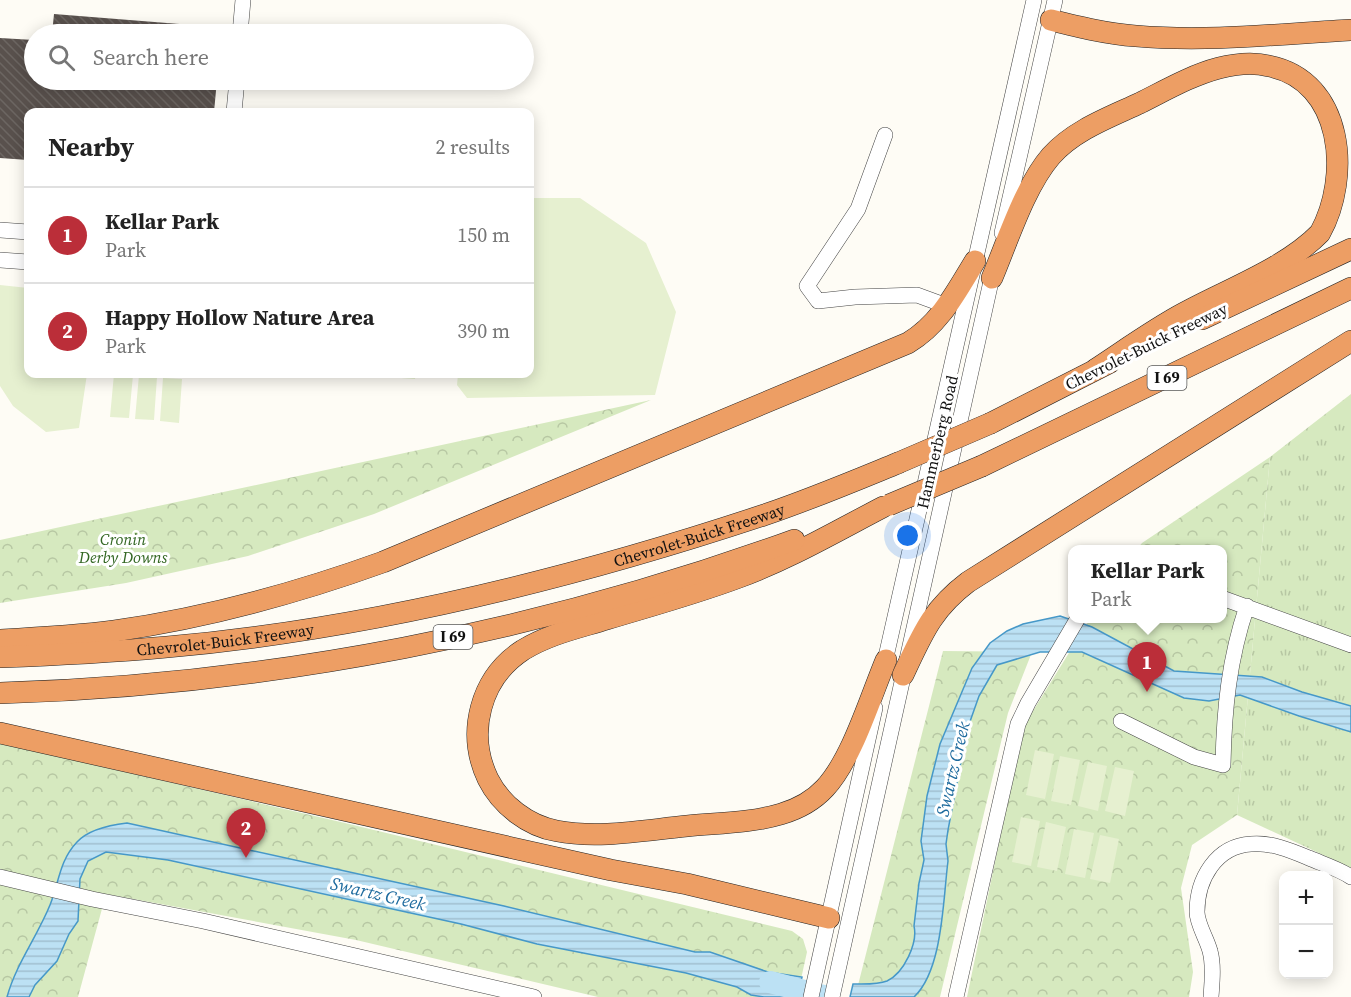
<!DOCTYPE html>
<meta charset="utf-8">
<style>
:root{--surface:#fff;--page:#f6f6f6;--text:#222;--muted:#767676;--line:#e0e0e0;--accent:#bb2e39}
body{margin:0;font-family:"Source Serif 4",serif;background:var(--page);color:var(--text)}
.controls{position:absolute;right:18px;bottom:18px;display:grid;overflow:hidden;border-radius:12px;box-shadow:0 3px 15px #0003}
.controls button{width:54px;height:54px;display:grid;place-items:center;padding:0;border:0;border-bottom:2px solid var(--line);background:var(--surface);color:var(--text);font:30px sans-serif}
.you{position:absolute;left:908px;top:536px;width:21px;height:21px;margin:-15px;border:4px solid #fff;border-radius:50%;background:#1a73e8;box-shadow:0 0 0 9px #1a73e833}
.badge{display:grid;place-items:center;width:39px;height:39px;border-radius:50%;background:var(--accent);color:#fff;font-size:20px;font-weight:700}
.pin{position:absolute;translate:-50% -50px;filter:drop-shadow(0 2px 3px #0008)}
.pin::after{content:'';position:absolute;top:32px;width:21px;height:18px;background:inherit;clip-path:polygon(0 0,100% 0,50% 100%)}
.popup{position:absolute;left:1068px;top:545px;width:159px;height:78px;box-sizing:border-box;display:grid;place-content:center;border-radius:12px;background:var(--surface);filter:drop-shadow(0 2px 4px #0005);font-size:20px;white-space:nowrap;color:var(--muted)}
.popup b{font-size:22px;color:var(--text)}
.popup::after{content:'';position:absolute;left:50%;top:100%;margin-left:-12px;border:12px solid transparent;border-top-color:var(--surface)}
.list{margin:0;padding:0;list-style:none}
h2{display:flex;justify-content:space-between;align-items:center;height:78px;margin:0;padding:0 24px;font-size:26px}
h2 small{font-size:20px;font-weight:400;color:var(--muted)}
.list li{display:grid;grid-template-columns:39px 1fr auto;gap:18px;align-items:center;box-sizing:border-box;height:96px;padding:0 24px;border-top:2px solid var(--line)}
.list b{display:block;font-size:22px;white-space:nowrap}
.list p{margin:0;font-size:20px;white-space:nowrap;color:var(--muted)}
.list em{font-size:20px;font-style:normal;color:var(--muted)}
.icon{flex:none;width:33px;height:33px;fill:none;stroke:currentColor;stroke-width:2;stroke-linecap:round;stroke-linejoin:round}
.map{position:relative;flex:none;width:1351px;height:997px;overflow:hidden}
.search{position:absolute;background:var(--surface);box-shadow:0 3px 15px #0003;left:24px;top:24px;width:510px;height:66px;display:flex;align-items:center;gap:15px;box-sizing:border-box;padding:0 21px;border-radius:33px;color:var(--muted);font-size:22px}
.panel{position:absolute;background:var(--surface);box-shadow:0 3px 15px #0003;left:24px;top:108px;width:510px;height:270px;border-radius:12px}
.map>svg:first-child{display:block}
.grass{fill:url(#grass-tufts)}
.park{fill:url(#park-crowns)}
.pitch{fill:#e6f0d0}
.water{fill:url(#water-rules);stroke:#4698c8;stroke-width:1.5}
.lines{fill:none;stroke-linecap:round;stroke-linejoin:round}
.river{stroke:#bce1f4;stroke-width:22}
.building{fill:url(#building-back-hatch)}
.minor-casing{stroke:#444;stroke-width:16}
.highway-casing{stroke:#222;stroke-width:22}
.minor{stroke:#fff;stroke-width:15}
.highway{stroke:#ed9e64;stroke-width:21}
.highway-bridge-casing{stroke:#222;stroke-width:22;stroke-linecap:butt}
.highway-bridge{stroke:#ed9e64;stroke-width:21}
.labels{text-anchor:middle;stroke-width:6;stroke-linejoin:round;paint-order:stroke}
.shield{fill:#fff;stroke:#585858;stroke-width:1.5}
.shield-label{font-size:15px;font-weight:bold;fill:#111}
.street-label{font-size:16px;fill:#111;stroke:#fff}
.park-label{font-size:16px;font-style:italic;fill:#336723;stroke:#fff}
.water-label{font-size:18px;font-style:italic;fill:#1e6b9e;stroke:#fff}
</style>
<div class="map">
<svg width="1351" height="997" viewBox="0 0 1351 997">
<defs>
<pattern id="grass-tufts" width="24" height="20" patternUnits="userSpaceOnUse" patternTransform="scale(1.5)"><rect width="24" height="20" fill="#d6e9bf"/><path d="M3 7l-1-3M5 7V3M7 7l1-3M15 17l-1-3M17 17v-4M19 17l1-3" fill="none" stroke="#b7c7a3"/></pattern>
<pattern id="park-crowns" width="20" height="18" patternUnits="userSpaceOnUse" patternTransform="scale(1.5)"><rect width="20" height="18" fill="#d6e9bf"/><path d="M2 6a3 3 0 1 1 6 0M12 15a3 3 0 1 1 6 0" fill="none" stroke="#b7c7a3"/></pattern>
<pattern id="water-rules" width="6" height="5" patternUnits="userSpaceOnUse" patternTransform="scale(1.5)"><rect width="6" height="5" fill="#bce1f4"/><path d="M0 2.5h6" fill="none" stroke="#a1c0d0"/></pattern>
<pattern id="building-back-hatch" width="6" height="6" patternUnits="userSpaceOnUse" patternTransform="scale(1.5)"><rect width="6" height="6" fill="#59514d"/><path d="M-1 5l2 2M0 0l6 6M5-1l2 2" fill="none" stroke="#6c6662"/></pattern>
</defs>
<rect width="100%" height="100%" fill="#fefcf5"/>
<path class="grass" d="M1351 394V868L1237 815 1270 457Z"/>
<path class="park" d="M651 400 374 514 248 556 126 583 0 603V540Z
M1270 457 1237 815 1192 845 1181 888 1193 972 1189 997H967L1023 727 1090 619 1222 618V550L1137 549 1142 543Z
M943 651 1032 652 1008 713 940 997H855Z
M0 743 345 823 792 931 803 939 807 952 797 997H598L356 940 106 894 78 997H0Z"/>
<path class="pitch" d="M530 198H580L646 243 676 312 655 395 467 398 457 385 458 374H530Z
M0 285 28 288V374H87L79 428 46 432 13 406 0 386Z
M114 374 133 375 129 418 110 417Z
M346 374H416L415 379Z
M139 375 157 377 154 420 135 419Z
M163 378 182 379 179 423 160 421Z
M1035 750 1054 754 1045 799 1026 795Z
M1060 756 1080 760 1071 805 1051 801Z
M1088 762 1107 766 1098 811 1078 806Z
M1115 767 1134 771 1125 816 1105 811Z
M1021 817 1040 821 1031 866 1012 862Z
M1046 822 1066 827 1057 871 1037 867Z
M1074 829 1094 833 1085 878 1065 874Z
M1100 835 1119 839 1110 883 1090 879Z"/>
<path class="water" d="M1060 616 1092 627 1174 671 1262 677 1302 692 1351 706V732L1299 716 1240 695 1209 701 1184 698 1082 652H1040L997 665 979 696 967 730 948 830 946 844 948 861C943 899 943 970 914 997H850L853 984C863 984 877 985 887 981 904 973 918 943 914 926L919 883 924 860 921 841 927 796 940 744 972 668 990 643 1007 631 1023 624Z
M127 823 504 906 695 952H710L768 972 802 977 797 997H764L751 995 737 987 686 973 537 944 461 924 168 860 106 852 88 861 80 879 78 921 69 934 57 961 35 985 29 997H7C16 964 37 937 50 905 59 883 59 861 77 842 89 829 110 825 127 823Z"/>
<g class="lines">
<path class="river" d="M770 982 827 997"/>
</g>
<path class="building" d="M54 14 192 25 191 34H52Z
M0 38 34 40V80H217L214 112H28V160L0 158Z"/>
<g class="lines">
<defs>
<path id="minor" d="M240 34 243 0
M234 112 237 80
M885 135 858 209 807 286 818 301 855 297 917 295 947 306
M0 230 28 232
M1002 233 1055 0
M0 260 28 262
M1222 598 1351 645
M883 670 1034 0
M1121 721 1194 757 1223 765C1224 710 1229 659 1247 606
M0 877 92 899 203 921 534 997
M811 997 875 708
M832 997 994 268
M956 997 1018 724 1028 703 1078 618
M1211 997C1212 983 1214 965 1210 951 1207 939 1197 924 1197 912 1197 879 1216 846 1251 844 1271 842 1292 851 1309 858 1323 864 1339 869 1351 877"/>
<g id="highway">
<path d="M1051 20C1079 27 1107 34 1136 36 1207 42 1280 34 1351 30"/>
<path d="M992 278C1008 240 1025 186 1051 156 1074 130 1110 117 1140 103 1166 90 1192 75 1219 68 1235 64 1253 62 1269 66 1344 81 1351 177 1320 233 1286 268 1228 289 1184 313 1154 329 1125 350 1096 369"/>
<path d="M1202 319 1351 249"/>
<path d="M991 423 1109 363"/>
<path d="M982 466 1351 288"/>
<path d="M883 507C835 532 787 560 737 578 694 594 650 606 607 619 578 628 549 634 523 650 480 678 466 733 488 779 501 805 528 826 557 831 599 839 645 830 687 826 718 823 751 823 781 814 798 809 813 801 825 788 852 759 870 698 886 660"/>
<path d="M0 640C38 638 76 636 114 631 205 618 297 593 383 562L908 343C940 324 956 292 975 261"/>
<path id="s1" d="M0 657C56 655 111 652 167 647 370 629 571 579 764 515 809 500 854 481 898 463"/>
<path d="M903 675C922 635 931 610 968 582L1351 341"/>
<path d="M0 693C270 685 541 632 794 540"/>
<path d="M0 733 611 870 687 884 829 918"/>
</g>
</defs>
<use href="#minor" class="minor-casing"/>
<use href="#highway" class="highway-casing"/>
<use href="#minor" class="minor"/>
<use href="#highway" class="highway"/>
<defs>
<path id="highway-bridge" d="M898 463 991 423
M889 505 982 466"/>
</defs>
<use href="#highway-bridge" class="highway-bridge-casing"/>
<use href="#highway-bridge" class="highway-bridge"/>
</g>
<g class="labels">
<g class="shield">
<rect x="1147.5" y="366" width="39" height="24" rx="4.5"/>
<rect x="433.5" y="625" width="39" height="24" rx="4.5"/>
</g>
<g class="shield-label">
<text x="1167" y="383">I 69</text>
<text x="453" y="642">I 69</text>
</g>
<g class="street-label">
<text transform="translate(1146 346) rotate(-26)" y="6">Chevrolet-Buick Freeway</text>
<text transform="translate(937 442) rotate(-77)" y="6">Hammerberg Road</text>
<text dy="6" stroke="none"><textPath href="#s1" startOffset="712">Chevrolet-Buick Freeway</textPath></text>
<text dy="6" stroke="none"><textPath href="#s1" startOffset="226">Chevrolet-Buick Freeway</textPath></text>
</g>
<g class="park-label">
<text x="123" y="545">Cronin<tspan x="123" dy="18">Derby Downs</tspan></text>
</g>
<g class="water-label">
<text transform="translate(953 769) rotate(-77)" y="6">Swartz Creek</text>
<text transform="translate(378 894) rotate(13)" y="6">Swartz Creek</text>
</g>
</g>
</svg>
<div class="controls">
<button>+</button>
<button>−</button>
</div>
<div class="you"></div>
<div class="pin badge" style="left:1147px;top:692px">1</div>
<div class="popup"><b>Kellar Park</b>Park</div>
<div class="pin badge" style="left:246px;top:858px">2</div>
<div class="search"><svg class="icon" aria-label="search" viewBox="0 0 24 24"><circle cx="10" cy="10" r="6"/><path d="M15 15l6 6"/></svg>Search here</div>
<section class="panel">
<h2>Nearby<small>2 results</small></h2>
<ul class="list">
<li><span class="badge">1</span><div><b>Kellar Park</b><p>Park</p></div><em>150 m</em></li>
<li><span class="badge">2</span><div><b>Happy Hollow Nature Area</b><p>Park</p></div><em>390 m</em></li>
</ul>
</section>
</div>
